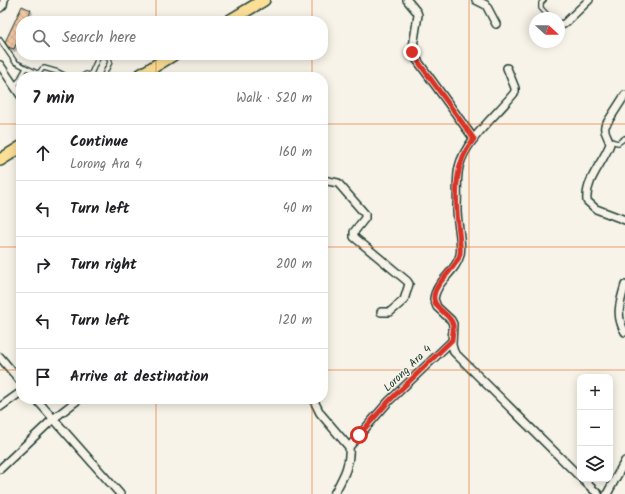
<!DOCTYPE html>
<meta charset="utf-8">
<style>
:root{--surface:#fff;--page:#f6f6f6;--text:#202124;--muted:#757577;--line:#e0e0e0}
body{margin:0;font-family:Kalam,sans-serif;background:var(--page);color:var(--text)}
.controls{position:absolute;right:12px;bottom:12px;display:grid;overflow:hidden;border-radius:8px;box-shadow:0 2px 10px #0003}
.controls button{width:36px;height:36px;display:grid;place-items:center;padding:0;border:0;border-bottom:1px solid var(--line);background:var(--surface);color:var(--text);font:20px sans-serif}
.compass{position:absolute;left:529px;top:12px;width:36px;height:36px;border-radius:50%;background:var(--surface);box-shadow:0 2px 10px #0003;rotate:111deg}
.stop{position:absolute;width:12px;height:12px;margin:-9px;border:3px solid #d93025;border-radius:50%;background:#fff}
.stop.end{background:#d93025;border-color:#fff;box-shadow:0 1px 4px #0008}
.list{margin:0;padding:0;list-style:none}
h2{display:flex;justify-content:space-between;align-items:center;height:52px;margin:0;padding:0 16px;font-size:17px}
h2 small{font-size:13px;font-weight:400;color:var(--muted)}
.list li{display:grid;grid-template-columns:26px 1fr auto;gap:12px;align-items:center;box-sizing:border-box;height:56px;padding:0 16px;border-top:1px solid var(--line)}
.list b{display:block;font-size:15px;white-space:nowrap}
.list p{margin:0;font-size:13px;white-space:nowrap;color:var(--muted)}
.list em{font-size:13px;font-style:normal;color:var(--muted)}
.icon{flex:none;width:22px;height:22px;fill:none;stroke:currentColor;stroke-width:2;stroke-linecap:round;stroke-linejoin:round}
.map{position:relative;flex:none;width:625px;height:494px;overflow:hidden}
.search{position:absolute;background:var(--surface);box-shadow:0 2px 10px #0003;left:16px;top:16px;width:312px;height:44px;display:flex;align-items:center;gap:10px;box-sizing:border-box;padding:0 14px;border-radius:16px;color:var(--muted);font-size:15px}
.panel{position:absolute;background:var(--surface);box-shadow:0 2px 10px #0003;left:16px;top:72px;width:312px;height:332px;border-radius:16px}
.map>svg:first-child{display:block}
.building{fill:url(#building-cross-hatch);stroke:#1f3d34;filter:url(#shadow)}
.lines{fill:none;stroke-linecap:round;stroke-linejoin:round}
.service-casing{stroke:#1f3d34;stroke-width:6}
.minor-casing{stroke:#1f3d34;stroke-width:10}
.primary-casing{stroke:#1f3d34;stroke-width:14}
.service{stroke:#f7f3e8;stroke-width:3.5}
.minor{stroke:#f7f3e8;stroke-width:7}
.primary{stroke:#fbdf96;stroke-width:11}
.route{stroke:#d93025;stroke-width:5}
.grid{fill:none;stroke:#e8590c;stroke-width:1;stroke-opacity:0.55}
.labels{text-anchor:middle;stroke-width:3;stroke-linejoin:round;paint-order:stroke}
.street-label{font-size:11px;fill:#1f3d34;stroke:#f7f3e8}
</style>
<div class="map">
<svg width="625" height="494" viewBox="0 0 625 494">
<defs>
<pattern id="building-cross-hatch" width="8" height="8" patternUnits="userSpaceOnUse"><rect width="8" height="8" fill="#f6caa5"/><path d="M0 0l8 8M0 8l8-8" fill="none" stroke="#d2ae8f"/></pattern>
<filter id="shadow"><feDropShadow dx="1.5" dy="2.5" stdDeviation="0" flood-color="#0004"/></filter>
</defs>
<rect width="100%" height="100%" fill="#f7f3e8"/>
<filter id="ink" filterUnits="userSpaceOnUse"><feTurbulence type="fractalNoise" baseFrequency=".025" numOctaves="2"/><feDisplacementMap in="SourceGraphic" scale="8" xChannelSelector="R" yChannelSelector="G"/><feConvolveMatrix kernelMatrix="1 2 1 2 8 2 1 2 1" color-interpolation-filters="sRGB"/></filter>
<g filter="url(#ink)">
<path class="building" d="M22 6 31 10 26 21H21V33L14 49 8 47 5 42Z"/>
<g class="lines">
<defs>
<path id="service" d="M544 0 541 3V8L550 18
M0 40 15 62 37 73 40 72 42 69 44 68 58 72 68 77
M90 76 98 58 102 56 109 58 110 62 103 77
M21 77 26 68
M81 77 86 74 94 77
M14 85 18 82 21 78
M610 141 618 143 625 138"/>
<path id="minor" d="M407 0 417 12 418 15 412 53 474 139
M476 0 486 5 496 24
M0 8 3 5 4 0
M559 25 564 24 589 0
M0 65 21 96
M507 68 515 88V92C498 114 465 140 459 167 456 179 458 194 457 206 456 221 463 241 460 255 456 272 436 281 434 299L437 307 451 320 453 324 452 345 454 352 580 477
M625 95 605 126C603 133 609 137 610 144 603 163 585 180 587 201L596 209 625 220
M323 180 338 183 365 214V218L354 232V237L407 281 409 284 404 300 390 312H381
M625 285C620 302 615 316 625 332
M0 357 21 382
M36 399 120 494
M313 399 320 413 349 447
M0 407 21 392
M0 469 53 419 79 399
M582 479 598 494
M334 494C342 479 351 465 349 447L389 401 452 341
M607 494 625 461"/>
<path id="primary" d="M229 21 264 0
M137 77 173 55
M0 160 21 147"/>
</defs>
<use href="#service" class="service-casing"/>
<use href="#minor" class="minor-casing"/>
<use href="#primary" class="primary-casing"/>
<use href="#service" class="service"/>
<use href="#minor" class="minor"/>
<use href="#primary" class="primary"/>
</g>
</g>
<g class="lines" filter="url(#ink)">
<path class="route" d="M359 435 389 401 452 340C452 336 454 330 453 325 451 314 435 310 434 299 432 284 457 269 460 254 461 245 459 233 458 224 455 195 454 162 474 139L422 67 412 52"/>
</g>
<path class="grid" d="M156 0V21M312 0V21M469 0V494M156 55V77M312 55V77M0 124H21M323 124H625M0 247H21M323 247H625M0 370H21M323 370H625M156 399V494M312 399V494"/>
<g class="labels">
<g class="street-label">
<text transform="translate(407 368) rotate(-44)" y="4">Lorong Ara 4</text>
</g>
</g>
</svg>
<div class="controls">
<button>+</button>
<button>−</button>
<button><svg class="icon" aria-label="layers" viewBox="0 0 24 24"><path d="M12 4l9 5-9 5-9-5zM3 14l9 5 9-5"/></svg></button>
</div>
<svg class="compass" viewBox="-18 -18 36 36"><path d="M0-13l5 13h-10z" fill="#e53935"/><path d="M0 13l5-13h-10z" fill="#757577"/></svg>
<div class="stop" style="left:359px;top:435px"></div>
<div class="stop end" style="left:412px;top:52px"></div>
<div class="search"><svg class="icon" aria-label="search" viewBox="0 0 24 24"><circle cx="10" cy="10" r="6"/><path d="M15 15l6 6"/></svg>Search here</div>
<section class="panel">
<h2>7 min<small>Walk · 520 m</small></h2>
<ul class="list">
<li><svg class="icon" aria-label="ahead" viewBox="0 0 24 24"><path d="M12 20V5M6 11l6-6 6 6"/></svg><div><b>Continue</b><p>Lorong Ara 4</p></div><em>160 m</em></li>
<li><svg class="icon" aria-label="left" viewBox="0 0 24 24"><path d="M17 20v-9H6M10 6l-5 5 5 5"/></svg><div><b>Turn left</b></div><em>40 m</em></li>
<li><svg class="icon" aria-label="right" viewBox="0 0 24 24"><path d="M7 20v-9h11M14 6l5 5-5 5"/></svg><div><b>Turn right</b></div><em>200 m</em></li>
<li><svg class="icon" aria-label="left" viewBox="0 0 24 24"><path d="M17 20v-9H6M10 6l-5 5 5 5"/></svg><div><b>Turn left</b></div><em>120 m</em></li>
<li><svg class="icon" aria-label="arrive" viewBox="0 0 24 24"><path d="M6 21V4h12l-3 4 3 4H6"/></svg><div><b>Arrive at destination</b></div></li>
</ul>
</section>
</div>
